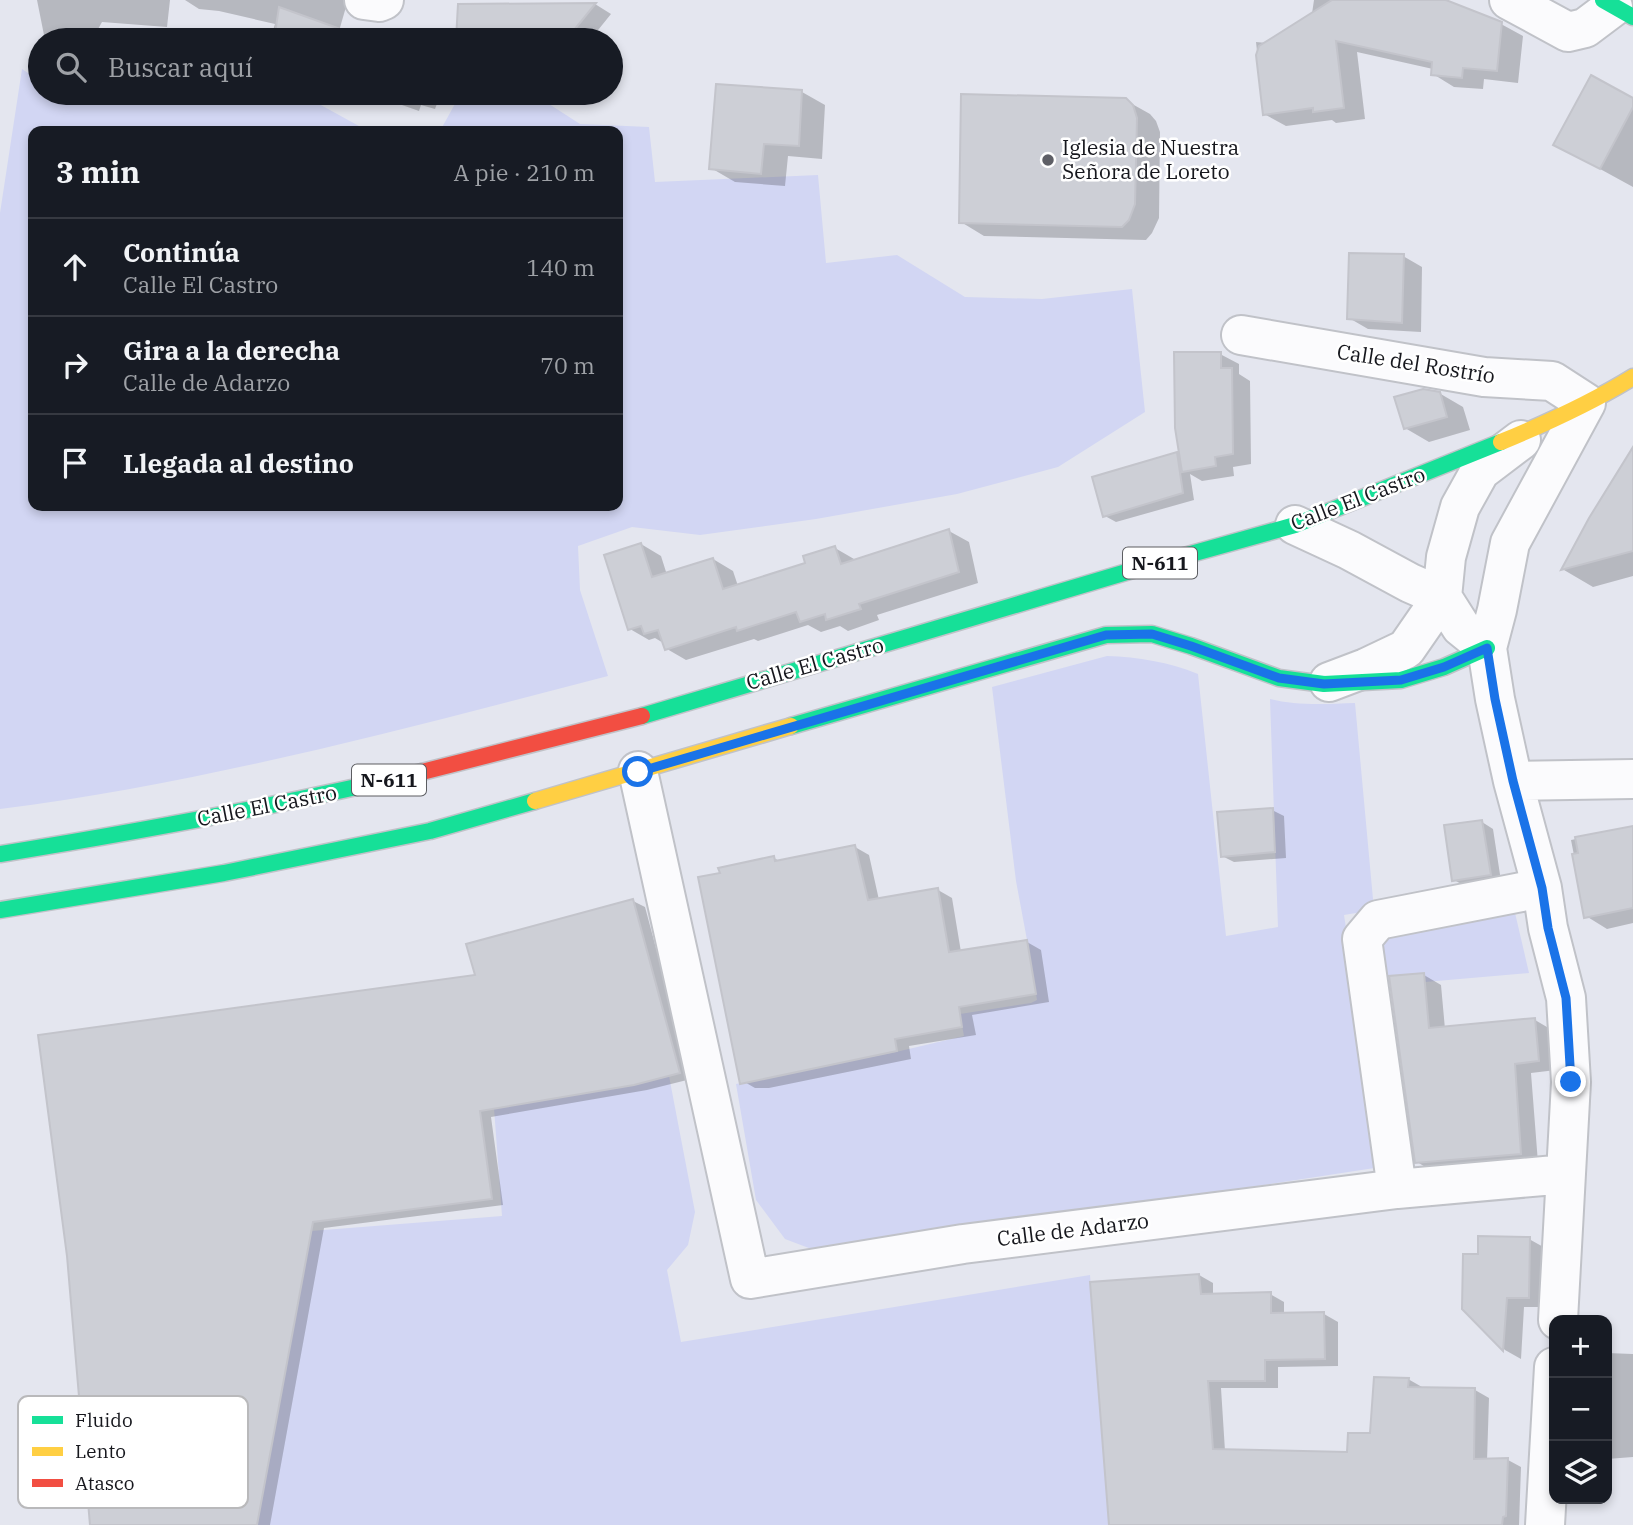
<!DOCTYPE html>
<html lang="es">
<meta charset="utf-8">
<style>
:root{--surface:#171b24;--page:#242831;--text:#f1f3f6;--muted:#9ea1a6;--line:#363941}
body{margin:0;font-family:"IBM Plex Serif",serif;background:var(--page);color:var(--text)}
.controls{position:absolute;right:21px;bottom:21px;display:grid;overflow:hidden;border-radius:14px;box-shadow:0 4px 10px #0003}
.controls button{width:63px;height:63px;display:grid;place-items:center;padding:0;border:0;border-bottom:2px solid var(--line);background:var(--surface);color:var(--text);font:35px sans-serif}
.stop{position:absolute;width:21px;height:21px;margin:-16px;border:5px solid #1a73e8;border-radius:50%;background:#fff}
.stop.end{background:#1a73e8;border-color:#fff;box-shadow:0 2px 7px #0008}
.list{margin:0;padding:0;list-style:none}
h2{display:flex;justify-content:space-between;align-items:center;height:91px;margin:0;padding:0 28px;font-size:30px}
h2 small{font-size:23px;font-weight:400;color:var(--muted)}
.list li{display:grid;grid-template-columns:46px 1fr auto;gap:21px;align-items:center;box-sizing:border-box;height:98px;padding:0 28px;border-top:2px solid var(--line)}
.list b{display:block;font-size:26px;white-space:nowrap}
.list p{margin:0;font-size:23px;white-space:nowrap;color:var(--muted)}
.list em{font-size:23px;font-style:normal;color:var(--muted)}
.icon{flex:none;width:38px;height:38px;fill:none;stroke:currentColor;stroke-width:2;stroke-linecap:round;stroke-linejoin:round}
.map{position:relative;flex:none;width:1633px;height:1525px;overflow:hidden}
.search{position:absolute;background:var(--surface);box-shadow:0 4px 10px #0003;left:28px;top:28px;width:595px;height:77px;display:flex;align-items:center;gap:18px;box-sizing:border-box;padding:0 24px;border-radius:38px;color:var(--muted);font-size:26px}
.panel{position:absolute;background:var(--surface);box-shadow:0 4px 10px #0003;left:28px;top:126px;width:595px;height:385px;border-radius:14px}
.map>svg:first-child{display:block}
.green{fill:#d2d6f3}
.shadow{fill:#0003}
.building{fill:#cdcfd6;stroke:#c3c4cb;stroke-width:2}
.lines{fill:none;stroke-linecap:round;stroke-linejoin:round}
.street-casing{stroke:#c0c2c8;stroke-width:42}
.fast-casing{stroke:#c0c2c8;stroke-width:19}
.slow-casing{stroke:#c0c2c8;stroke-width:19}
.jam-casing{stroke:#c0c2c8;stroke-width:19}
.street{stroke:#fbfbfd;stroke-width:38}
.fast{stroke:#16e098;stroke-width:16}
.slow{stroke:#ffcf43;stroke-width:16}
.jam{stroke:#f24e42;stroke-width:16}
.route{stroke:#1a73e8;stroke-width:9}
.poi-dot{fill:#5e5f66;stroke:#fff;stroke-width:2.5}
.labels{text-anchor:middle;stroke-width:5;stroke-linejoin:round;paint-order:stroke}
.shield{fill:#fff;stroke:#5c5d61;stroke-width:2}
.shield-label{font-size:19px;font-weight:bold;fill:#16171d}
.poi-label{font-size:21px;fill:#16171d;stroke:#fff;text-anchor:start}
.street-label{font-size:21px;fill:#16171d;stroke:#fff}
.key{fill:#fff;stroke:#b9b9bb;stroke-width:2}
.key-label{font-size:19px;fill:#16171d}
</style>
<div class="map">
<svg width="1633" height="1525" viewBox="0 0 1633 1525">
<rect width="100%" height="100%" fill="#e4e6ef"/>
<path class="green" d="M22 69 40 81V93H59L63 95 65 93H299L368 131H33V506H618V131H440L461 93H532L580 124 649 127 655 182 818 175 826 263 897 255 965 297 1042 299 1132 289 1145 412 1058 467 957 494 816 519 700 535 632 527 578 546 580 590 608 676C407 728 206 783 0 809V213Z
M1107 656C1138 657 1169 662 1198 674L1226 936 1278 927 1270 699C1297 706 1327 704 1355 703L1374 910 1344 915 1374 1108 1381 1167 822 1253 785 1239 756 1200 736 1084 896 1052 964 1036 960 1014 1031 1003 1037 1000 1027 940 1016 881 992 687Z
M1512 900 1529 973 1425 982 1424 973 1382 977V934Z
M669 1076 695 1212 688 1245 667 1270 681 1342 1090 1275 1109 1525H257L311 1231 502 1216 494 1108Z"/>
<path class="shadow" d="M37 0H170L167 27 102 22 92 40H45Z
M185 0H348L339 31 366 40H270L275 24 219 11 199 9Z
M1314 0H1441L1501 24 1523 36 1518 83 1484 79 1483 89 1454 87 1433 74V69L1357 52 1365 119 1336 123 1332 120 1286 126 1264 114 1256 42 1307 47Z
M595 4 611 14 590 40H458L460 5Z
M802 92 825 105 822 159 788 156 785 186 735 182 711 168Z
M368 93H441L435 109 421 105 419 111Z
M528 93H549L543 101Z
M1125 100 1150 114 1156 121 1160 132 1159 218 1152 233 1146 240 984 236 961 222Z
M1633 100V187L1591 164Z
M1403 256 1422 267 1421 332 1368 329 1349 318Z
M1220 354 1239 364V374L1250 381 1251 464 1233 467 1234 476 1202 481 1190 474 1194 500 1116 522 1105 516 1177 454 1181 457Z
M1439 393 1463 407 1470 430 1429 442 1405 428Z
M1633 461V576L1593 587 1564 570 1591 519Z
M949 531 969 542 978 583 877 615 879 620 848 631 840 626 821 632 808 625 758 641 754 639 686 660 667 649 665 644 655 638 649 640 630 629 641 544 661 556 667 575 713 559 733 571 738 586 807 564 835 548 854 559 855 561Z
M1272 810 1284 816 1286 858 1234 862 1222 856Z
M1482 822 1493 829 1501 881 1465 886 1454 880Z
M1633 828V923L1607 929 1586 916 1571 840Z
M855 847 869 855 879 900 938 890 952 898 961 952 1027 942 1041 950 1049 1002 972 1015 976 1035 909 1046 911 1059 769 1088H755L741 1080 774 858 781 862Z
M633 901 645 907 691 1079 647 1090 491 1117 503 1205 324 1228 270 1525H92L477 977Z
M1424 975 1441 985 1445 1029 1535 1020 1552 1030 1556 1070 1531 1073 1538 1163 1434 1172 1417 1162Z
M1529 1239 1547 1249 1546 1307H1524L1521 1359 1505 1350 1464 1309 1480 1256Z
M1199 1275 1213 1283V1295L1270 1294 1284 1302V1315L1324 1314 1338 1322V1366L1278 1367V1388H1221L1225 1451 1349 1454 1372 1435 1408 1379 1422 1387 1475 1390 1489 1398 1487 1461 1508 1460 1521 1467 1519 1525H1111Z
M1607 1353 1633 1354V1457L1607 1459Z"/>
<path class="building" d="M1332 0H1446L1502 22 1497 71 1463 68 1462 78 1431 75 1432 62 1336 41 1344 108 1313 112V108L1263 115 1256 55 1259 46Z
M596 3 566 40H456L458 4Z
M279 7 371 40H274Z
M1591 75 1633 98V107L1600 169 1553 145Z
M716 84 802 90 799 146 764 144 761 174 709 169Z
M961 94 1126 98 1133 105 1137 118 1135 204 1129 220 1122 227 959 223Z
M1349 253 1404 254 1402 323 1347 319Z
M1174 352H1221V368H1232L1233 454 1215 457 1216 466 1182 472 1175 428Z
M1423 389 1440 392 1447 417 1404 429 1394 397Z
M1633 447V551L1561 570 1589 518Z
M1177 452 1183 493 1103 517 1092 477Z
M949 529 959 572 859 604 861 609 826 620 825 614 800 622 796 612 737 631 736 627 665 650 658 630 644 634 641 626 628 630 604 555 641 543 652 577 713 558 723 589 805 563 803 556 835 546 841 564Z
M1273 808 1275 852 1221 857 1217 812Z
M1482 820 1491 875 1452 881 1444 825Z
M1633 826V908L1584 918 1572 854 1578 853 1575 837Z
M855 845 868 900 938 888 949 952 1027 940 1036 994 959 1007 962 1027 895 1039 897 1051 740 1084 698 877 720 873 718 868 774 856 775 861Z
M633 899 680 1073 634 1085 480 1111 492 1199 313 1222 257 1525H90L67 1256 38 1035 475 975 466 944Z
M1424 973 1429 1028 1535 1018 1539 1061 1515 1064 1521 1154 1415 1163 1389 976Z
M1478 1236 1530 1237 1529 1298H1507L1503 1351 1462 1309 1463 1254H1478Z
M1199 1274 1201 1294 1271 1292V1313L1324 1312 1325 1359 1265 1360V1381H1208L1213 1449 1347 1452 1348 1433H1370L1374 1377 1409 1378 1408 1387 1475 1388 1474 1459 1508 1458 1506 1516 1503 1517 1502 1525H1109L1090 1282Z"/>
<g class="lines">
<defs>
<path id="street" d="M364 0 379 2 384 0
M1509 0 1568 32 1585 28 1613 7
M1241 335 1484 377 1552 381 1586 403 1510 543 1497 610 1487 648 1495 699 1513 781 1542 888 1548 928 1566 998 1571 1082 1558 1320
M1295 525 1349 550 1410 583 1442 597 1461 627 1487 648
M1329 682 1366 668 1406 649 1442 597 1446 557 1460 507 1480 471 1521 440
M638 771 750 1279 963 1244 1397 1189 1566 1174
M1513 781 1633 779
M1397 1189 1362 939 1378 920 1542 888
M1545 1525 1554 1367"/>
<path id="fast" d="M1603 0 1633 17
M642 716 1130 571 1295 525 1501 442
M791 726 1106 635 1152 634 1191 646 1279 678 1324 684 1401 680 1444 667 1487 648
M0 854C142 831 283 805 422 772
M0 910 224 873 430 831 535 801"/>
<path id="slow" d="M1501 442C1547 423 1591 403 1633 377
M535 801 791 726"/>
<path id="jam" d="M422 772 642 716"/>
</defs>
<use href="#street" class="street-casing"/>
<use href="#fast" class="fast-casing"/>
<use href="#slow" class="slow-casing"/>
<use href="#jam" class="jam-casing"/>
<use href="#street" class="street"/>
<use href="#fast" class="fast"/>
<use href="#slow" class="slow"/>
<use href="#jam" class="jam"/>
</g>
<g class="lines">
<path class="route" d="M638 772 1106 635 1152 634 1191 646 1279 678 1324 684 1401 680 1444 667 1487 648 1495 699 1513 781 1542 888 1548 928 1566 998 1571 1082"/>
</g>
<circle class="poi-dot" cx="1048" cy="160" r="7"/>
<g class="labels">
<g class="shield">
<rect x="1123" y="547.5" width="74" height="31" rx="5"/>
<rect x="352" y="764.5" width="74" height="31" rx="5"/>
</g>
<g class="shield-label">
<text x="1160" y="570">N-611</text>
<text x="389" y="787">N-611</text>
</g>
<g class="poi-label">
<text x="1062" y="155">Iglesia de Nuestra<tspan x="1062" dy="24">Señora de Loreto</tspan></text>
</g>
<g class="street-label">
<text transform="translate(1416 364) rotate(9)" y="7">Calle del Rostrío</text>
<text transform="translate(1358 499) rotate(-21)" y="7">Calle El Castro</text>
<text transform="translate(815 664) rotate(-16)" y="7">Calle El Castro</text>
<text transform="translate(267 806) rotate(-11)" y="7">Calle El Castro</text>
<text transform="translate(1073 1230) rotate(-7)" y="7">Calle de Adarzo</text>
</g>
</g>
<rect x="18" y="1396" width="230" height="112" rx="10" class="key"/>
<rect x="32" y="1416" width="31" height="8" fill="#16e098"/>
<rect x="32" y="1447" width="31" height="9" fill="#ffcf43"/>
<rect x="32" y="1479" width="31" height="8" fill="#f24e42"/>
<g class="key-label">
<text x="75" y="1427">Fluido</text>
<text x="75" y="1458">Lento</text>
<text x="75" y="1490">Atasco</text>
</g>
</svg>
<div class="controls">
<button>+</button>
<button>−</button>
<button><svg class="icon" aria-label="layers" viewBox="0 0 24 24"><path d="M12 4l9 5-9 5-9-5zM3 14l9 5 9-5"/></svg></button>
</div>
<div class="stop" style="left:638px;top:772px"></div>
<div class="stop end" style="left:1571px;top:1082px"></div>
<div class="search"><svg class="icon" aria-label="search" viewBox="0 0 24 24"><circle cx="10" cy="10" r="6"/><path d="M15 15l6 6"/></svg>Buscar aquí</div>
<section class="panel">
<h2>3 min<small>A pie · 210 m</small></h2>
<ul class="list">
<li><svg class="icon" aria-label="ahead" viewBox="0 0 24 24"><path d="M12 20V5M6 11l6-6 6 6"/></svg><div><b>Continúa</b><p>Calle El Castro</p></div><em>140 m</em></li>
<li><svg class="icon" aria-label="right" viewBox="0 0 24 24"><path d="M7 20v-9h11M14 6l5 5-5 5"/></svg><div><b>Gira a la derecha</b><p>Calle de Adarzo</p></div><em>70 m</em></li>
<li><svg class="icon" aria-label="arrive" viewBox="0 0 24 24"><path d="M6 21V4h12l-3 4 3 4H6"/></svg><div><b>Llegada al destino</b></div></li>
</ul>
</section>
</div>
